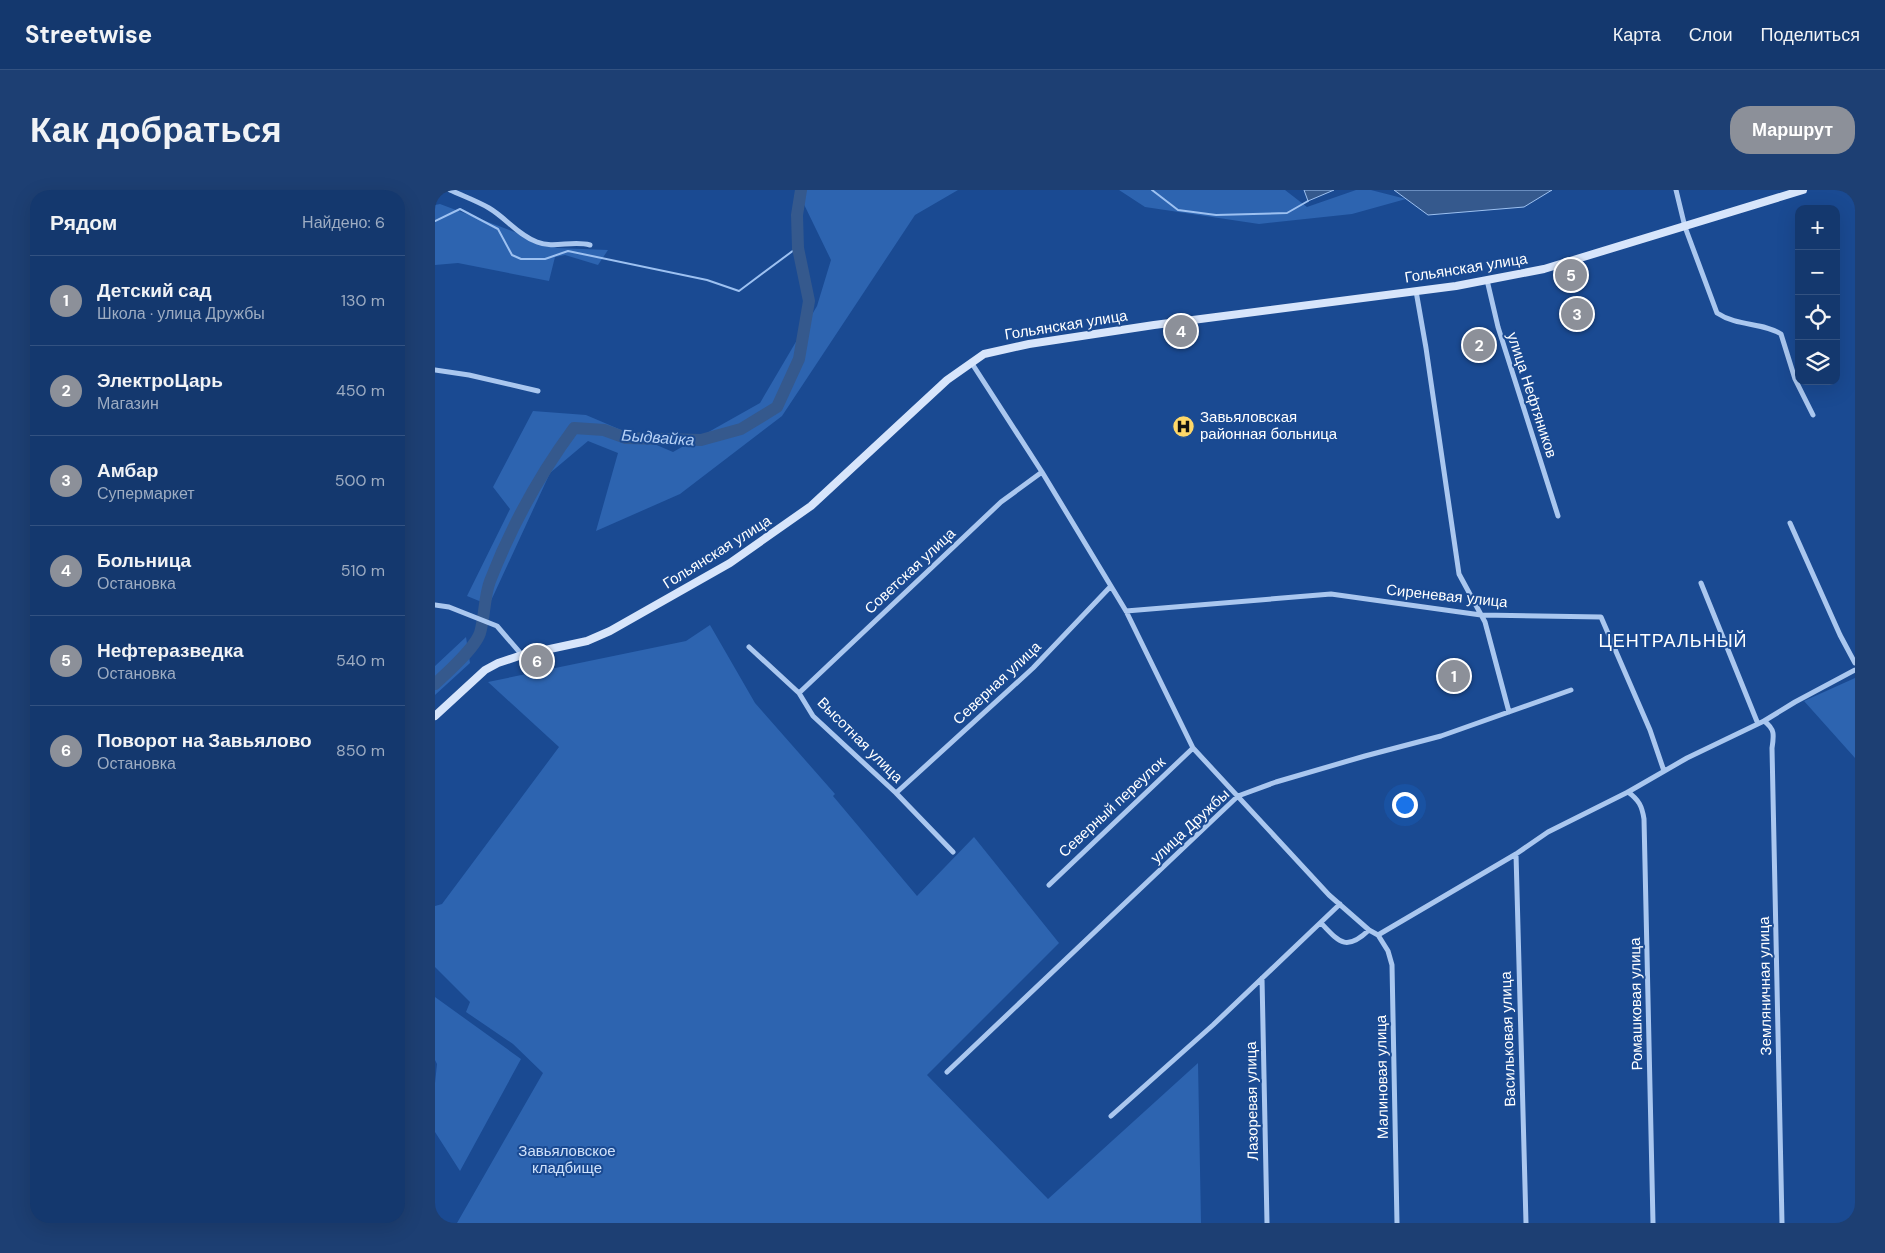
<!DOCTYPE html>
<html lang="ru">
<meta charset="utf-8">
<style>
:root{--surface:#14386e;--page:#1d3f73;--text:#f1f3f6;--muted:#9dacc2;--line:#335281;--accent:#8c9099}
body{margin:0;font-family:"DM Sans",sans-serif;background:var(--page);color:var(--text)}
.controls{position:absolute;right:15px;top:15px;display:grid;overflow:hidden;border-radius:10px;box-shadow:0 5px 20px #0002}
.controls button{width:45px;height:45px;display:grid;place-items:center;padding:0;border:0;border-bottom:1px solid var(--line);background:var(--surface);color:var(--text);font:25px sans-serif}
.you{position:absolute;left:969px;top:614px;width:18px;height:18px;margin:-12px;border:4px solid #fff;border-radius:50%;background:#1a73e8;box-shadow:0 0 0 8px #1a73e833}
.badge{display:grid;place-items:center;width:32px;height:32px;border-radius:50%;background:var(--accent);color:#fff;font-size:16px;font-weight:700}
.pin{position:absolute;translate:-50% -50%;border:2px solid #fff;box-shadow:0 1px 5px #0006}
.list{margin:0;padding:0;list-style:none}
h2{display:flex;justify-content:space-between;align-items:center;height:65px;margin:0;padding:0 20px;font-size:21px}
h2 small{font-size:16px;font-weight:400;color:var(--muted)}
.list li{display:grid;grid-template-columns:32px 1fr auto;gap:15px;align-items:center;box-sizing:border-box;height:90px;padding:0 20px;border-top:1px solid var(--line)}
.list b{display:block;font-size:19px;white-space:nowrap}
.list p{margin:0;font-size:16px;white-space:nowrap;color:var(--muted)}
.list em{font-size:16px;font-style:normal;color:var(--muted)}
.icon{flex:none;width:28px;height:28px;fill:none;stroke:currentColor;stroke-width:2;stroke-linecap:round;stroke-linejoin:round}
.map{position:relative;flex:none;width:1420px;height:1033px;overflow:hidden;border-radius:20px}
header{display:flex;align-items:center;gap:30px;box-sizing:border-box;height:70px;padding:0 25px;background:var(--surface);border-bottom:1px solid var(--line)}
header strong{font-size:24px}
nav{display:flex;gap:28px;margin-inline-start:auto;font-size:18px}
.intro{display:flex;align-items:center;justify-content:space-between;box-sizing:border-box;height:120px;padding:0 30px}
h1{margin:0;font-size:35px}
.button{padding:12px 22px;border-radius:20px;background:var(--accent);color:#fff;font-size:18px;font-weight:700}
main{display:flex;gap:30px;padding:0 30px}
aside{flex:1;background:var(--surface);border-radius:20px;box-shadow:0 5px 20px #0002}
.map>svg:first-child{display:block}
.green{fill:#2d64b0}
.water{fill:#35598d;stroke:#9dc1f1}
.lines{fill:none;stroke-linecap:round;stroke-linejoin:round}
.stream{stroke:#9dc1f1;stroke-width:2}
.river{stroke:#35598d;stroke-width:12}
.street{stroke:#aac7ef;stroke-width:5}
.secondary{stroke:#d7e5fb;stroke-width:8}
.labels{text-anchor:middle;stroke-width:4;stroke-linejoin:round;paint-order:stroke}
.street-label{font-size:15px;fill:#fff;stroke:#1a4a92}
.poi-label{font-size:15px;fill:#fff;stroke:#1a4a92;text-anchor:start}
.park-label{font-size:15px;fill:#d0e2fb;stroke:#1a4a92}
.water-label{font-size:16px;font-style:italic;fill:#b6d1f6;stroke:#1a4a92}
.quarter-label{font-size:18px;letter-spacing:1px;fill:#fff;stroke:#1a4a92}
</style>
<header>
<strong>Streetwise</strong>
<nav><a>Карта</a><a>Слои</a><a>Поделиться</a></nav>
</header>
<div class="intro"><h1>Как добраться</h1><a class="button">Маршрут</a></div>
<main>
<aside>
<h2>Рядом<small>Найдено: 6</small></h2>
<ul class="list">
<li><span class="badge">1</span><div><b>Детский сад</b><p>Школа · улица Дружбы</p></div><em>130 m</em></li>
<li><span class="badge">2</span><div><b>ЭлектроЦарь</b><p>Магазин</p></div><em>450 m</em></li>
<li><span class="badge">3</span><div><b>Амбар</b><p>Супермаркет</p></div><em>500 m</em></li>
<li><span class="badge">4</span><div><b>Больница</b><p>Остановка</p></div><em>510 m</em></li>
<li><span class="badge">5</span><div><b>Нефтеразведка</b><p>Остановка</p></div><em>540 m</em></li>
<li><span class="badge">6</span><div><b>Поворот на Завьялово</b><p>Остановка</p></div><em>850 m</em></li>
</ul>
</aside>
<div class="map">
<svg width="1420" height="1033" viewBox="0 0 1420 1033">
<rect width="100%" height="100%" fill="#1a4a92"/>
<path class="green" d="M362 0H523L480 25 347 226 245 304 161 341 183 263 153 251 115 283 54 415 32 406 75 319 58 297 98 221 151 225 238 262 325 213 382 116 396 70Z
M684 0H850L872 17 921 0H936L971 9 917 24 824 34 710 17Z
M5 14 122 58 173 60 163 75 130 65 120 67 114 91 23 73 0 75V15Z
M275 435 320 513 400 604 398 606 482 706 539 647 624 753 492 885 613 1009 763 873 766 1033H22L108 883 78 854 31 822 35 812 0 777V716L7 714 124 557 53 492 251 451Z
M31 447 35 473 0 505V476Z
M1420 488V568L1369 511Z
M0 807 86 869 25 981 0 942V893L2 874 0 870Z"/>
<path class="water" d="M869 0H899L873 11Z
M959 0H1117L1089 17 993 25Z"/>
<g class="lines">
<path class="stream" d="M717 0 743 20 781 25 852 23 873 11
M0 31 25 19 63 39 77 65 86 69H110L133 61 272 90 304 101 363 57"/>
<path class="river" d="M0 494C12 483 40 458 45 443 50 426 49 407 55 391 76 337 105 284 139 238L169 240 191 248 266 250 306 239 342 217 364 169 374 111 363 58 362 25 366 0"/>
<path class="street" d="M15 0C28 6 42 11 54 18 71 28 83 45 102 52 119 59 137 50 155 55
M1241 0 1250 37 1282 123C1303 137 1327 132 1346 144L1360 189 1378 225
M1052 90 1063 137 1123 326
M981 101 991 158 1024 384 1050 432 1074 522
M536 172 607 282 691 421 758 558 894 705 934 740 943 745 1081 664 1113 642 1193 602 1252 568 1329 531C1340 539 1339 545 1337 558L1347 1033
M0 180 34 185 103 201
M1355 333 1405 445 1420 473
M1266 393 1323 534
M0 415 14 417 62 436 87 465
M691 421 896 404 1046 425 1166 427 1215 540 1229 581
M314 457 364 503 378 526 461 603 518 662
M364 503 566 312 607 282
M1329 531 1360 512 1420 480
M1193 602C1204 610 1207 616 1209 629L1218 1033
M461 603 598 478 676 396
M1081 664 1091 1033
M614 695 758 558
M886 733C904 752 911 762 934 740
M943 745 953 761 957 775 962 1033
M827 788 832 1033
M512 882 803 606 841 592 930 566 1006 546 1136 500
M676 926 778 835 905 714"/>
<path class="secondary" d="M0 526 50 480 63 473 87 465 152 451 175 441 295 373 376 316 512 190 549 164 594 154 719 135 1021 96 1109 79 1368 0"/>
</g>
<defs>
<symbol id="hospital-disc" viewBox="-11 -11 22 22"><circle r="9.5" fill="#ffd868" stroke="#1a4a92"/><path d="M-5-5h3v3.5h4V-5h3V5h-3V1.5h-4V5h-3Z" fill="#111"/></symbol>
</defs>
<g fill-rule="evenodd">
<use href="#hospital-disc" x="736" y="224" width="25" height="25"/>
</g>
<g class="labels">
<g class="street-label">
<text transform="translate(1031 78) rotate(-9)" y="5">Гольянская улица</text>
<text transform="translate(631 135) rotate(-9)" y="5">Гольянская улица</text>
<text transform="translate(1097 205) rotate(72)" y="5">улица Нефтяников</text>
<text transform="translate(282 362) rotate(-32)" y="5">Гольянская улица</text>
<text transform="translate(475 381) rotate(-43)" y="5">Советская улица</text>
<text transform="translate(1012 406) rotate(6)" y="5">Сиреневая улица</text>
<text transform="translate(562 493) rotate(-43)" y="5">Северная улица</text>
<text transform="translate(425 550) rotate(45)" y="5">Высотная улица</text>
<text transform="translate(677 617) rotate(-43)" y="5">Северный переулок</text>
<text transform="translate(755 636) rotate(-43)" y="5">улица Дружбы</text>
<text transform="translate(1330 796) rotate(-91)" y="5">Земляничная улица</text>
<text transform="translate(1201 814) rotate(-91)" y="5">Ромашковая улица</text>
<text transform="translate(1073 849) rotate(-92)" y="5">Васильковая улица</text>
<text transform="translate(947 887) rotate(-91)" y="5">Малиновая улица</text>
<text transform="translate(817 911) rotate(-91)" y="5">Лазоревая улица</text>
</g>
<g class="poi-label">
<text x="765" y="232">Завьяловская<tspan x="765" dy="17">районная больница</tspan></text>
</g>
<g class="park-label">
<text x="132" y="966">Завьяловское<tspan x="132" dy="17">кладбище</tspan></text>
</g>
<g class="water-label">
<text transform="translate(223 247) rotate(4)" y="6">Быдвайка</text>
</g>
<g class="quarter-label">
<text x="1238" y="457">ЦЕНТРАЛЬНЫЙ</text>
</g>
</g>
</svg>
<div class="controls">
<button>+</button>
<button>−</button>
<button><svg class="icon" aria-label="locate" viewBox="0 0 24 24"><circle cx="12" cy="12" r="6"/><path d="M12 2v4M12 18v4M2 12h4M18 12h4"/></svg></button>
<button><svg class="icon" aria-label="layers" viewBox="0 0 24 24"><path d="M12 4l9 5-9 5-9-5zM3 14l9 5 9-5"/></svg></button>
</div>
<div class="you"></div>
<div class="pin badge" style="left:1019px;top:486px">1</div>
<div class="pin badge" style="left:1044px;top:155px">2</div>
<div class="pin badge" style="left:1142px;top:124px">3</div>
<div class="pin badge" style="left:746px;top:141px">4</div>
<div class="pin badge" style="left:1136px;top:85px">5</div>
<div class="pin badge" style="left:102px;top:471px">6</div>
</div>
</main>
